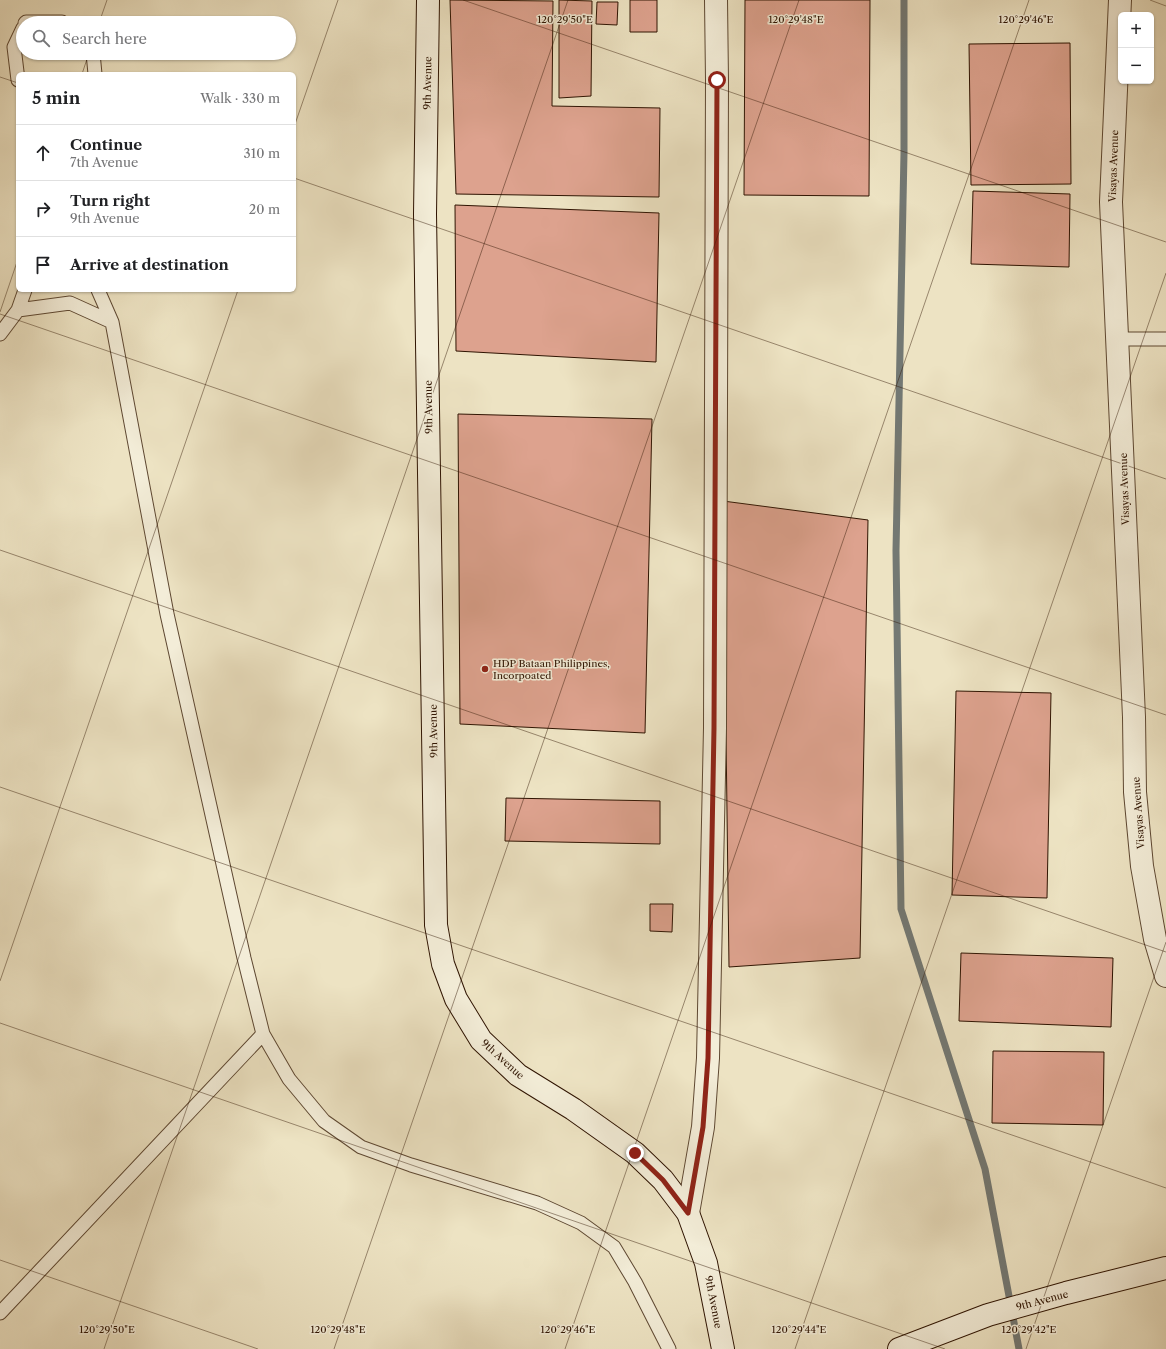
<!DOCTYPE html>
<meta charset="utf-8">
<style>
:root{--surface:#fff;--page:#f6f6f6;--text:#202124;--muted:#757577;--line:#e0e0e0}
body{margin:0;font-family:"Libre Caslon Text",serif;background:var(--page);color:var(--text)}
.controls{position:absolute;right:12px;top:12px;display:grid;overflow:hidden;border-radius:6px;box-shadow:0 1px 3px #0004}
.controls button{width:36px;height:36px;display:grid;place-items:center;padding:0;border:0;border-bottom:1px solid var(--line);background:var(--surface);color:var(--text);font:20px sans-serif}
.stop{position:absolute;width:12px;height:12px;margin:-9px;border:3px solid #8f2418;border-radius:50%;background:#fff}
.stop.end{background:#8f2418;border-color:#fff;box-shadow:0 1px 4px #0008}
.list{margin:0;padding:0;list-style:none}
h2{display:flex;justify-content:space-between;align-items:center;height:52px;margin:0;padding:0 16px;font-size:17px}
h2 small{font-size:13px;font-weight:400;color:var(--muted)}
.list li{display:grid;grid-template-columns:26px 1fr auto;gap:12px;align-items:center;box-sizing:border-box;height:56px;padding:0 16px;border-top:1px solid var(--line)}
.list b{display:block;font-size:15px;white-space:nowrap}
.list p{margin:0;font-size:13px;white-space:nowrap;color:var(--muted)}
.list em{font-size:13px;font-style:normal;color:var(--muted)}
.icon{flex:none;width:22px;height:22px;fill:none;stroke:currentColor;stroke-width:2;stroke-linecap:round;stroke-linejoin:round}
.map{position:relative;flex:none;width:1166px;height:1349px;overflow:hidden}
.search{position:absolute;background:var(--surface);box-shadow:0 1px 3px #0004;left:16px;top:16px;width:280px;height:44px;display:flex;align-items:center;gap:10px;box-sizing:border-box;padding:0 14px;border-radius:22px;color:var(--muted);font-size:15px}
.panel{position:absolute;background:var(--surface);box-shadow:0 1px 3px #0004;left:16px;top:72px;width:280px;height:220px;border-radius:6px}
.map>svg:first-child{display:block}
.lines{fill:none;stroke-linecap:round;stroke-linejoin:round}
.stream{stroke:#737873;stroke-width:7}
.building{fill:#dda28e;stroke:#2f1402}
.lane-casing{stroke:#5e4832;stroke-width:15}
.street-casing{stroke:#5e4832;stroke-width:24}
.secondary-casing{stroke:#2f1402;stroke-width:24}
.lane{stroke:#f3edd8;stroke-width:13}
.street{stroke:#f3edd8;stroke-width:22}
.secondary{stroke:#f3edd8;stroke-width:22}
.route{stroke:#8f2418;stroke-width:5}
.ticks{fill:none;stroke:#2f1402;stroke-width:1;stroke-opacity:0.45}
.poi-dot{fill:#8f2418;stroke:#f3edd8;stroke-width:1.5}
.labels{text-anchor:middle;stroke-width:3;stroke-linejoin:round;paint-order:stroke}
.street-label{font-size:10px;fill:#2f1402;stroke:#f3edd8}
.poi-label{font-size:10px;fill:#2f1402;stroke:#f3edd8;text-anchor:start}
.ticks-label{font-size:10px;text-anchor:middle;fill:#2f1402;stroke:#f3edd8;stroke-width:3;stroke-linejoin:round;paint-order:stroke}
</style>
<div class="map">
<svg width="1166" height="1349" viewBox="0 0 1166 1349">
<rect width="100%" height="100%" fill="#ede3c3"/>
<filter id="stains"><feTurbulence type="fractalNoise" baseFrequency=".005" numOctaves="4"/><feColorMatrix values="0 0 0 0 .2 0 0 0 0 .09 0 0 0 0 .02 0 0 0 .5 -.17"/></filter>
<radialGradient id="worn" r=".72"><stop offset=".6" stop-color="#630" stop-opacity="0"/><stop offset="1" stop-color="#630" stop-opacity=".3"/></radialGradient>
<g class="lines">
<path class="stream" d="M904 0V153L896 551 901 909 985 1169 1019 1349"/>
</g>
<path class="building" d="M450 0 553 1 552 106 660 108 659 197 456 194Z
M559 0 592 1 591 96 559 98Z
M630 0H657V32H630Z
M745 0H870L869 196 744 195Z
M597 2H618L617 25 596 24Z
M1070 43 1071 184 971 185 969 44Z
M973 191 1070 194 1069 267 971 264Z
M455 205 659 213 656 362 456 351Z
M458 414 652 419 645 733 460 724Z
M723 501 868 520 860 958 729 967Z
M956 691 1051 693 1047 898 952 895Z
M506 798 660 801V844L505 841Z
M650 904H673L672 932 650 931Z
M961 953 1113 958 1111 1027 959 1021Z
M993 1051 1104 1052 1103 1125 992 1123Z"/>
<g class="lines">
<defs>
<path id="lane" d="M25 23 26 22H62L63 23
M93 53 95 74
M18 80 14 47 23 28
M98 290 112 322
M18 310 25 290
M0 334 18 310 70 303 112 322 167 614 244 958 263 1034 289 1079 324 1121 361 1147 411 1165 537 1203 581 1223 614 1247 635 1282 669 1349
M1117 339H1166
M0 1313 263 1034"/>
<path id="street" d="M1120 0 1111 202 1134 717 1135 792 1142 866 1155 939 1166 976
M688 1213 703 1127 708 1058 715 728 717 80 716 0"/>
<path id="secondary" d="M428 0 425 214 436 925 443 964 456 999 481 1040 518 1075 573 1109 635 1153 663 1180 688 1213 706 1263 723 1349
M899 1349 988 1315 1066 1293 1166 1268"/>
</defs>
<use href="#lane" class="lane-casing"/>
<use href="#street" class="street-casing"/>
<use href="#secondary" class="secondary-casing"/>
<use href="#lane" class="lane"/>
<use href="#street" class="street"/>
<use href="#secondary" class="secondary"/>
</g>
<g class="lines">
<path class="route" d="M635 1153 663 1180 688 1213 703 1127 708 1058 714 728 717 80"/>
</g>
<path class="ticks" d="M463 0 1166 242M1150 0 1166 6M99 23 107 0M82 74 89 53M0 77 18 83M294 127 338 0M294 178 1166 479M0 312 18 259M0 314 1166 715M0 550 1166 952M0 787 1166 1188M0 981 238 290M0 1023 945 1349M0 1260 258 1349M104 1349 568 0M334 1349 799 0M565 1349 1029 0M795 1349 1166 273M1026 1349 1166 942"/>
<circle class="poi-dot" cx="485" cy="669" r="4"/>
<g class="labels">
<g class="street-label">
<text transform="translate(427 83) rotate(-89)" y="4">9th Avenue</text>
<text transform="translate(1113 166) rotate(-88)" y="4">Visayas Avenue</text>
<text transform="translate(428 407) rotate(-91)" y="4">9th Avenue</text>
<text transform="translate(1124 489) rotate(-92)" y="4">Visayas Avenue</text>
<text transform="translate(433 731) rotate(-91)" y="4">9th Avenue</text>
<text transform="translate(1138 813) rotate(-94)" y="4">Visayas Avenue</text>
<text transform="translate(503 1059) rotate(42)" y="4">9th Avenue</text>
<text transform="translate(1042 1300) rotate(-15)" y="4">9th Avenue</text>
<text transform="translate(714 1302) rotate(79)" y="4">9th Avenue</text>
</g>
<g class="poi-label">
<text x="493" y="667">HDP Bataan Philippines,<tspan x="493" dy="12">Incorpoated</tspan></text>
</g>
</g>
<g class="ticks-label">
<text x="565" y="23">120°29'50"E</text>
<text x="796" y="23">120°29'48"E</text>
<text x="1026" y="23">120°29'46"E</text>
<text x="107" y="1333">120°29'50"E</text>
<text x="338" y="1333">120°29'48"E</text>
<text x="568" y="1333">120°29'46"E</text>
<text x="799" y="1333">120°29'44"E</text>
<text x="1029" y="1333">120°29'42"E</text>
</g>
<rect width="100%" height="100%" filter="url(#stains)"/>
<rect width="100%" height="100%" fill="url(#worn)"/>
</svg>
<div class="controls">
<button>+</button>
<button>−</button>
</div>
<div class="stop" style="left:717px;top:80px"></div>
<div class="stop end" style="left:635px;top:1153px"></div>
<div class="search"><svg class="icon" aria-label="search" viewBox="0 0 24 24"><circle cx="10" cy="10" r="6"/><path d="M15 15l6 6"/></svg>Search here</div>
<section class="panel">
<h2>5 min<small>Walk · 330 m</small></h2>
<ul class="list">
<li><svg class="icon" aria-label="ahead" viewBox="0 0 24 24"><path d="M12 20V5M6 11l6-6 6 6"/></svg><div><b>Continue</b><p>7th Avenue</p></div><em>310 m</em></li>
<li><svg class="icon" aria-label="right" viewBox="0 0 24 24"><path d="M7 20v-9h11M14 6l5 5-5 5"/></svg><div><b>Turn right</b><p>9th Avenue</p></div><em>20 m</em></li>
<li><svg class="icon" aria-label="arrive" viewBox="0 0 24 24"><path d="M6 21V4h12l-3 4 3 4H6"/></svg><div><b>Arrive at destination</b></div></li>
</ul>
</section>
</div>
